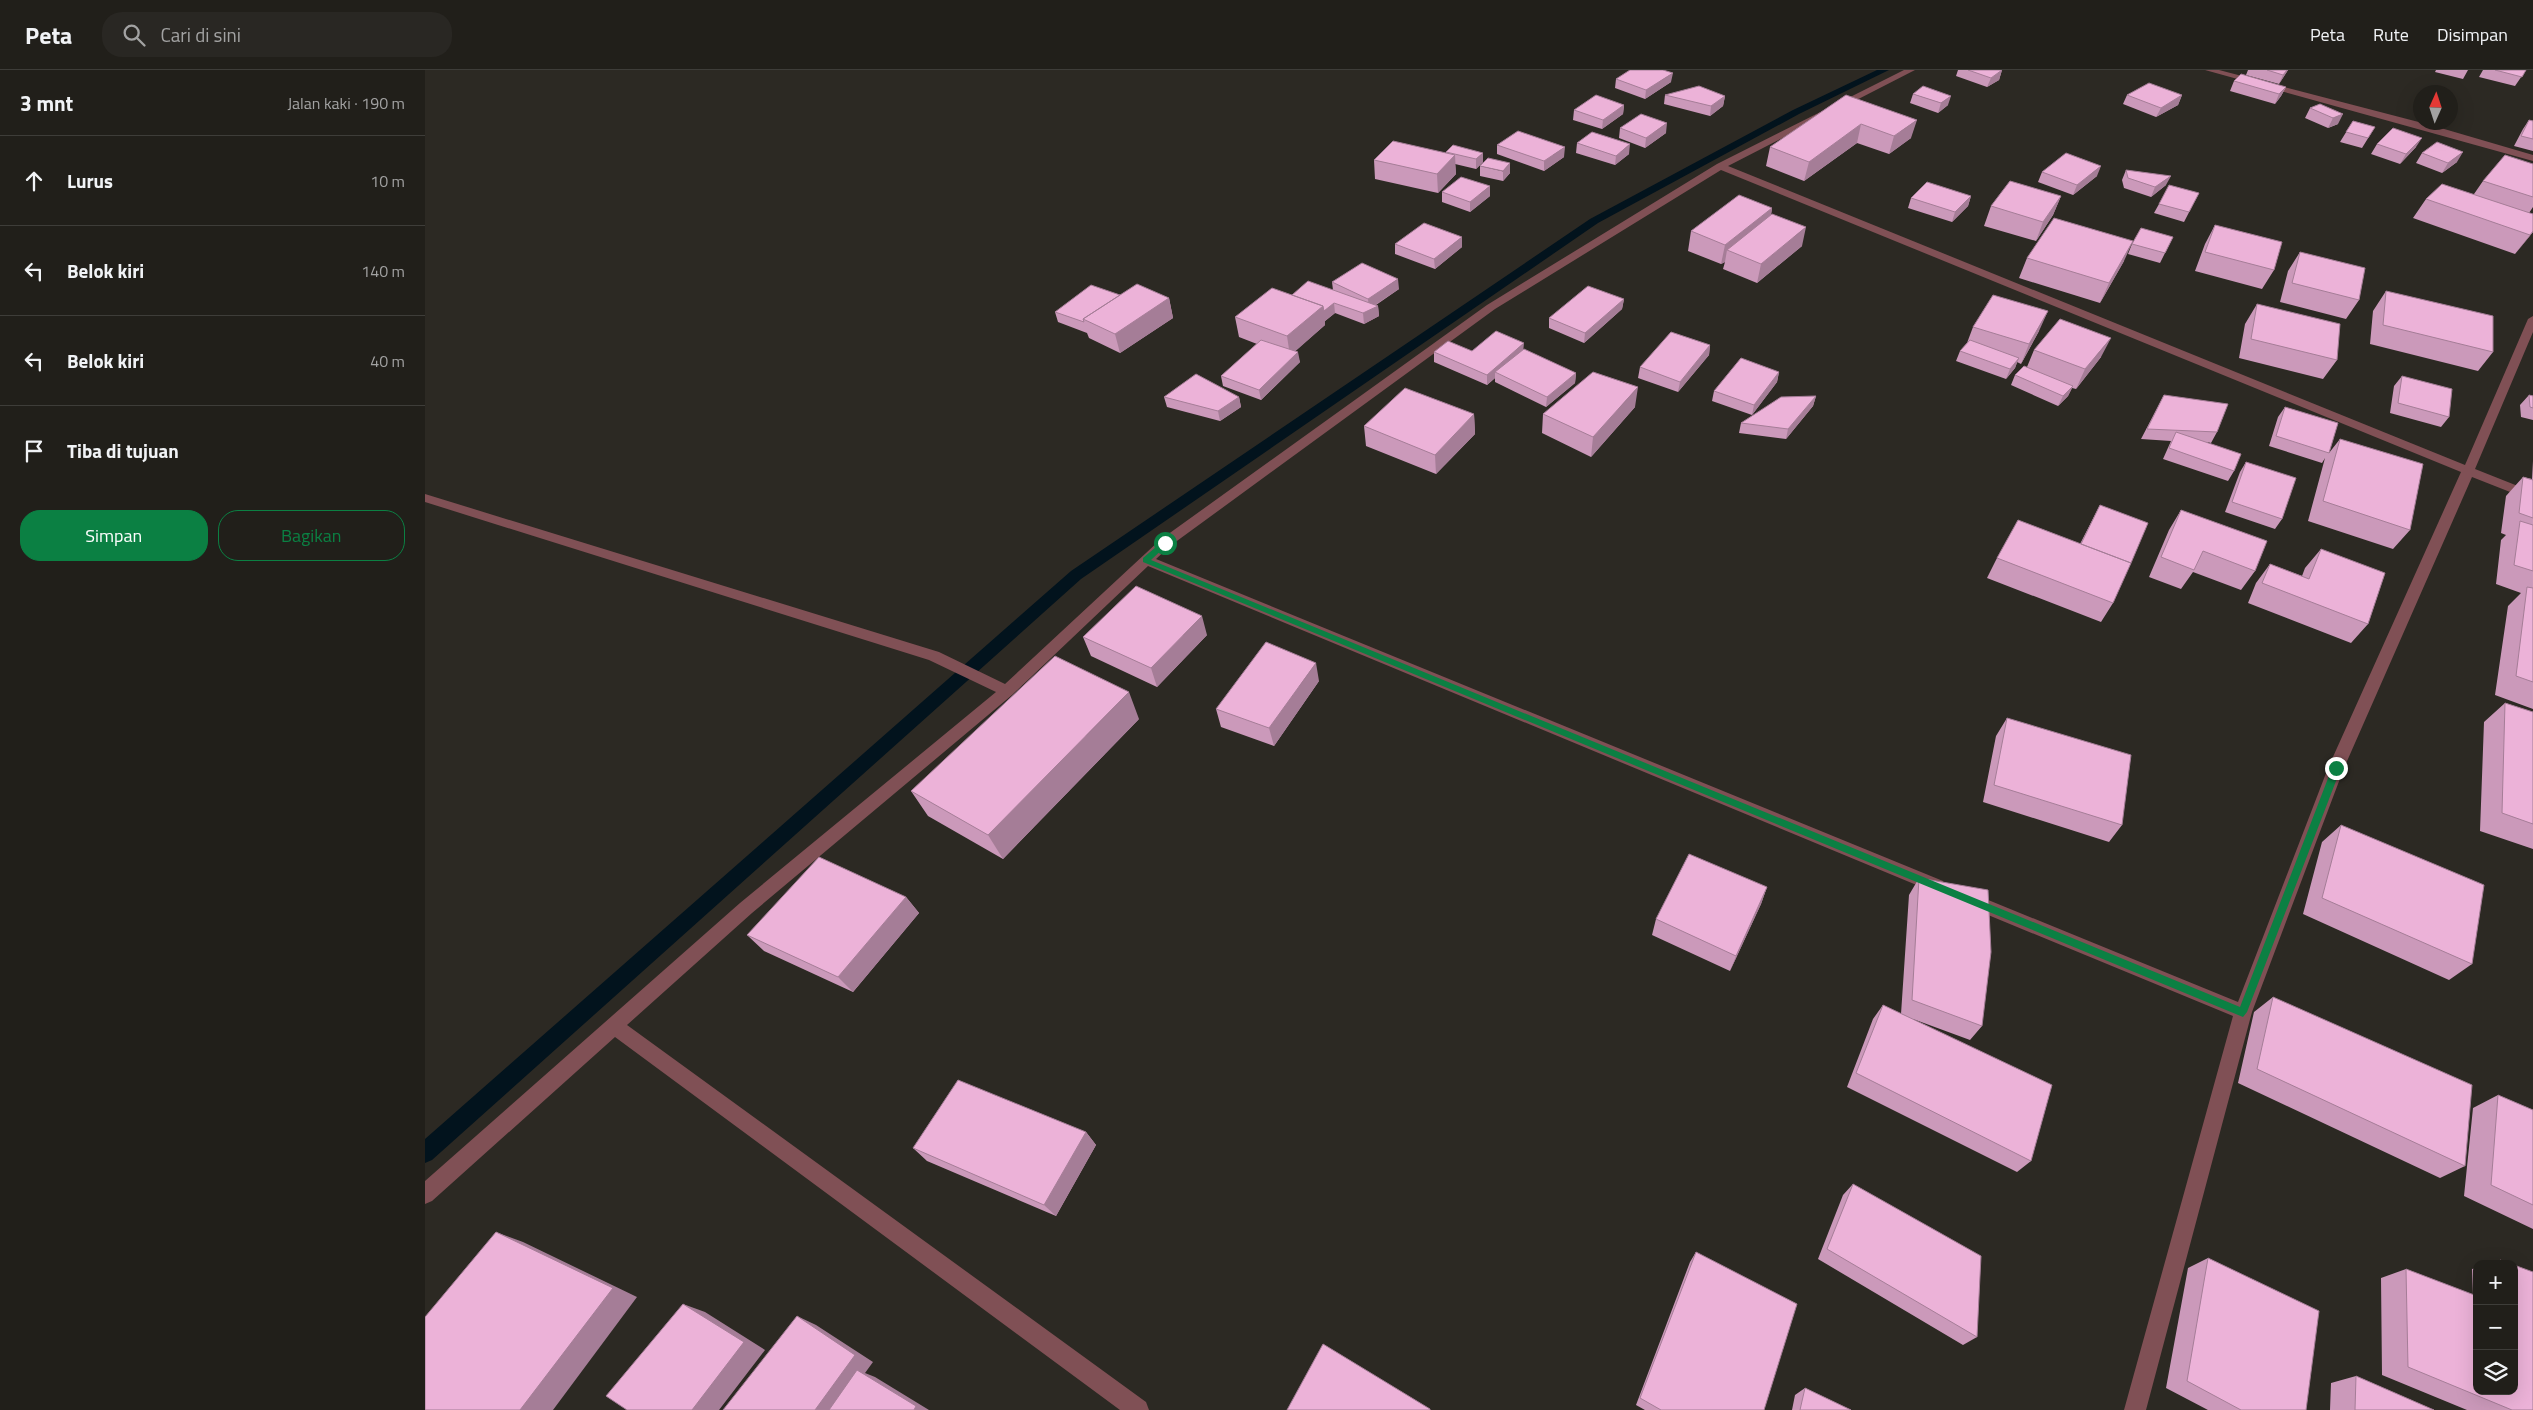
<!DOCTYPE html>
<html lang="id">
<meta charset="utf-8">
<style>
:root{--surface:#211f1a;--page:#292723;--text:#f1f3f6;--muted:#a2a2a2;--line:#3e3d39;--accent:#0b8043}
body{margin:0;font-family:"Titillium Web",sans-serif;background:var(--page);color:var(--text)}
.controls{position:absolute;right:15px;bottom:15px;display:grid;overflow:hidden;border-radius:10px;box-shadow:0 5px 20px #0002}
.controls button{width:45px;height:45px;display:grid;place-items:center;padding:0;border:0;border-bottom:1px solid var(--line);background:var(--surface);color:var(--text);font:25px sans-serif}
.compass{position:absolute;left:1988px;top:15px;width:45px;height:45px;border-radius:50%;background:var(--surface);box-shadow:0 5px 20px #0002;rotate:3deg}
.stop{position:absolute;width:15px;height:15px;margin:-11px;border:4px solid #0b8043;border-radius:50%;background:#fff}
.stop.end{background:#0b8043;border-color:#fff;box-shadow:0 1px 5px #0008}
.list{margin:0;padding:0;list-style:none}
h2{display:flex;justify-content:space-between;align-items:center;height:65px;margin:0;padding:0 20px;font-size:21px}
h2 small{font-size:16px;font-weight:400;color:var(--muted)}
.list li{display:grid;grid-template-columns:32px 1fr auto;gap:15px;align-items:center;box-sizing:border-box;height:90px;padding:0 20px;border-top:1px solid var(--line)}
.list b{display:block;font-size:19px;white-space:nowrap}
.list em{font-size:16px;font-style:normal;color:var(--muted)}
.actions{display:flex;gap:10px;padding:15px 20px}
.actions a{flex:1;padding:11px 0;border:1px solid var(--accent);border-radius:20px;text-align:center;font-size:18px;color:var(--accent)}
.actions .main{background:var(--accent);color:#fff}
.icon{flex:none;width:28px;height:28px;fill:none;stroke:currentColor;stroke-width:2;stroke-linecap:round;stroke-linejoin:round}
.map{position:relative;flex:none;width:2108px;height:1340px;overflow:hidden}
header{display:flex;align-items:center;gap:30px;box-sizing:border-box;height:70px;padding:0 25px;background:var(--surface);border-bottom:1px solid var(--line)}
header strong{font-size:24px}
nav{display:flex;gap:28px;margin-inline-start:auto;font-size:18px}
.search{width:350px;height:45px;background:var(--page);display:flex;align-items:center;gap:12px;box-sizing:border-box;padding:0 18px;border-radius:20px;color:var(--muted);font-size:19px}
main{display:flex}
aside{flex:1;background:var(--surface)}
.map>svg:first-child{display:block}
.lines{fill:none;stroke-linecap:round;stroke-linejoin:round}
.stream{fill:#02131d;fill-rule:evenodd}
.minor{fill:#805055;fill-rule:evenodd}
.wall{fill:#cb99ba}
.shaded-wall{fill:#a57d97}
.building{fill:#ecb2d8;stroke:#a57d97}
.route{fill:#0b8043}
</style>
<header>
<strong>Peta</strong>
<div class="search"><svg class="icon" aria-label="search" viewBox="0 0 24 24"><circle cx="10" cy="10" r="6"/><path d="M15 15l6 6"/></svg>Cari di sini</div>
<nav><a>Peta</a><a>Rute</a><a>Disimpan</a></nav>
</header>
<main>
<aside>
<h2>3 mnt<small>Jalan kaki · 190 m</small></h2>
<ul class="list">
<li><svg class="icon" aria-label="ahead" viewBox="0 0 24 24"><path d="M12 20V5M6 11l6-6 6 6"/></svg><div><b>Lurus</b></div><em>10 m</em></li>
<li><svg class="icon" aria-label="left" viewBox="0 0 24 24"><path d="M17 20v-9H6M10 6l-5 5 5 5"/></svg><div><b>Belok kiri</b></div><em>140 m</em></li>
<li><svg class="icon" aria-label="left" viewBox="0 0 24 24"><path d="M17 20v-9H6M10 6l-5 5 5 5"/></svg><div><b>Belok kiri</b></div><em>40 m</em></li>
<li><svg class="icon" aria-label="arrive" viewBox="0 0 24 24"><path d="M6 21V4h12l-3 4 3 4H6"/></svg><div><b>Tiba di tujuan</b></div></li>
</ul>
<div class="actions"><a class="main">Simpan</a><a>Bagikan</a></div>
</aside>
<div class="map">
<svg width="2108" height="1340" viewBox="0 0 2108 1340">
<rect width="100%" height="100%" fill="#2c2923"/>
<g class="lines">
<path class="stream" d="M1452 0H1464L1374 44 1173 153 656 509 7 1090 0 1093V1069L646 501 1165 149 1368 40Z"/>
<path class="minor" d="M1479 0H1490L1303 96 2040 395 2103 249 2108 246V262L2050 399 2108 422V431L2047 407 1919 698 1827 942 1721 1340H1699L1808 946 1539 835 1537 830 1539 825 1545 823 1551 825 1813 932 1903 698 2036 402 1296 100 1070 239 745 476 731 489 1518 811 1520 816 1518 821 1512 823 1506 821 723 496 587 625 327 843 202 955 721 1332 724 1340H695L190 967 7 1131 0 1134V1111L315 833 571 622 504 590 0 432V424L514 582 580 614 735 470 1062 235 1292 94Z
M1780 0H1794L2009 56 2108 85V91Z"/>
</g>
<path class="wall" d="M1533 0H1577L1574 10 1562 17 1531 6Z
M1823 0H1863L1854 14 1821 5Z
M2011 0H2043L2038 9 2010 2Z
M2058 0H2101L2090 16 2054 7Z
M1191 9 1246 12 1220 29 1190 18Z
M1809 11 1861 17 1856 26 1850 34 1805 21Z
M1488 24 1523 35 1513 43 1485 33Z
M1240 25 1300 26 1298 36 1285 46 1239 34Z
M1421 25 1486 68 1464 84 1432 73 1379 111 1341 96 1345 77Z
M1702 25H1757L1753 35 1731 47 1698 34Z
M1895 34 1913 54 1903 58 1880 48 1885 38Z
M1199 35 1198 44 1177 59 1148 50 1149 40Z
M2104 50 2108 51V81L2089 76 2098 59Z
M1928 51 1950 57 1937 78 1915 72Z
M1195 58 1241 63 1220 78 1194 68Z
M1152 73 1204 84 1190 95 1151 83Z
M1952 74 1991 77 1975 94 1946 84Z
M1028 75 1058 92 1051 99 1030 94 1031 104 1013 123 950 109 949 90 1021 83V82Z
M1072 75 1139 87 1119 101 1072 84Z
M1997 83 2032 92 2017 103 1991 93Z
M2108 94V137L2104 143 2108 144V162L2090 184 1988 148 2001 129 2049 124 2058 111Z
M1055 96 1085 103 1078 111 1055 106Z
M1701 100 1741 115 1726 127 1699 118 1697 110Z
M1617 102 1672 106 1648 125 1613 112Z
M1017 122 1065 126 1045 142 1017 132Z
M1774 123 1759 152 1729 143 1734 134Z
M1546 126 1543 136 1527 152 1483 138 1486 128Z
M1636 126 1628 145 1611 171 1559 156 1566 136Z
M1347 138 1346 145 1377 176 1332 213 1298 199 1300 192 1296 194 1263 181 1266 161Z
M1790 155 1849 200 1837 219 1770 201 1780 174Z
M1748 167 1735 193 1703 184 1707 174Z
M970 174 1037 177 1010 199 970 184Z
M1875 182 1934 230 1921 249 1855 232 1863 201Z
M1602 188 1699 191 1675 233 1594 208Z
M907 212 974 219 951 235 953 236 954 246 939 254 910 243 900 251V255L870 281 875 292 836 330 798 316 796 306 832 274 814 267 810 247 867 225 908 220Z
M1961 221 2068 282 2053 301 1945 274 1948 241Z
M695 225 744 228 748 248 695 283 664 268 662 263 633 252 630 242Z
M1199 229 1197 239 1159 273 1124 258V248Z
M1832 234 1912 290 1898 309 1814 288 1820 254Z
M1548 257 1614 261 1596 294 1592 292 1590 298 1581 309 1531 291 1535 281 1542 273Z
M1285 275 1284 285 1253 322 1213 308 1215 297Z
M1098 280 1151 303 1150 313 1121 337 1070 312V308L1062 315 1009 292V282Z
M1609 280 1676 287 1651 319 1647 318 1643 326 1633 336 1586 315 1590 305 1602 297Z
M1354 302 1352 312 1327 345 1287 331 1289 321Z
M1977 306 2024 347 2016 357 1965 343 1969 316Z
M1739 325 1792 362 1786 373 1782 372 1809 401 1803 411 1738 389 1746 371 1716 369Z
M2104 325 2108 326V350L2096 347 2095 335Z
M1391 326 1388 336 1361 369 1314 363 1316 353Z
M739 327H814L816 337 795 351 742 337Z
M1210 337 1166 387 1117 363 1118 344Z
M1860 337 1904 383 1915 369 1985 460 1968 479 1883 451 1900 388 1897 393 1844 376 1853 347Z
M1049 344 1050 364 1011 404 941 376 939 356Z
M2108 391V639L2070 625 2083 536 2096 523 2071 514 2076 470 2081 465 2076 463 2081 426 2098 407 2107 409Z
M1821 392 1857 449 1850 459 1800 442 1815 402Z
M1675 435 1688 533 1676 552 1562 508 1572 488 1655 474Z
M1756 440 1830 501 1816 520 1768 502 1756 519 1724 507 1744 460Z
M1896 479 1943 554 1926 573 1823 533 1831 513 1845 494 1877 506 1880 498Z
M782 565 732 617 666 586 658 567Z
M894 611 849 676 796 657 791 639Z
M2080 633 2108 642V779L2055 761 2059 652Z
M1582 648 1697 755 1684 772 1558 732 1571 666Z
M714 649 578 789 503 746 486 721Z
M1916 755 2047 894 2024 910 1878 844 1897 772Z
M1494 808 1557 956 1545 970 1488 949 1606 1091 1592 1102 1422 1017 1448 949 1458 935 1476 944 1484 825Z
M1342 817 1336 834 1305 901 1227 865 1231 849Z
M481 827 494 843 428 922 339 881 322 865Z
M1848 927 2040 1096 2015 1108 1813 1013 1829 942Z
M2073 1025 2108 1040V1159L2039 1126 2048 1038Z
M661 1062 671 1075 631 1146 502 1091 488 1078Z
M1428 1114 1552 1267 1538 1275 1393 1189 1418 1125Z
M1271 1182 1339 1340H1220L1211 1335 1265 1192Z
M1783 1188 1881 1340H1783L1741 1318 1763 1198Z
M2075 1190 2086 1194H2063Z
M2052 1198V1321L2108 1340H2042L1957 1305 1956 1208 1981 1199 2048 1225 2047 1199Z
M1931 1306 2009 1340H1905L1906 1313Z
M1380 1318 1426 1340H1367L1370 1325Z"/>
<path class="shaded-wall" d="M1577 0 1574 10 1562 17 1566 8Z
M1862 0H1863L1854 14 1858 5Z
M1248 3 1246 12 1220 29 1221 20Z
M1861 17 1856 26 1850 34 1854 24Z
M1757 25 1753 35 1731 47 1736 38Z
M1300 26 1298 36 1285 46 1286 36Z
M1526 26 1523 35 1513 43 1516 33Z
M1199 35 1198 44 1177 59 1178 50Z
M1918 44 1913 54 1903 58 1908 48Z
M1492 50 1486 68 1464 84 1469 66Z
M1242 53 1241 63 1220 78 1221 68Z
M1436 54 1432 73 1379 111 1384 92Z
M1997 68 1991 77 1975 94 1981 84Z
M1205 74 1204 84 1190 95 1191 86Z
M1140 77 1139 87 1119 101V91Z
M2038 82 2032 92 2017 103 2023 93Z
M1058 83V92L1051 99V89Z
M1030 85 1031 104 1013 123 1012 104Z
M1085 93V103L1078 111V101Z
M1676 96 1672 106 1648 125 1652 115Z
M1746 106 1741 115 1726 127 1730 117Z
M1065 116V126L1045 142V132Z
M1546 126 1543 136 1527 152 1530 142Z
M1636 126 1628 145 1611 171 1618 152Z
M1347 138 1344 157 1302 180 1300 192 1296 194 1300 175Z
M1381 157 1377 176 1332 213 1336 194Z
M2108 161 2104 167 2090 184Z
M1037 167V177L1010 199 1009 189Z
M1708 171 1699 191 1675 233 1684 213Z
M973 209 974 219 944 239 943 229Z
M744 228 748 248 695 283 690 264Z
M1199 229 1197 239 1159 273 1160 263Z
M909 233 910 243 900 251V255L865 286 862 266 898 236Z
M953 236 954 246 939 254 938 243Z
M1623 241 1614 261 1596 294 1604 274Z
M1686 268 1676 287 1651 319 1660 299Z
M1099 273 1098 283 1070 302V308L1062 315V305Z
M1285 275 1284 285 1253 322 1255 312Z
M873 282 875 292 836 330 834 320Z
M1594 288 1590 298 1581 309 1585 299Z
M1354 302 1352 312 1327 345 1329 335Z
M1151 303 1150 313 1121 337 1122 327Z
M1648 316 1643 326 1633 336 1638 326Z
M1213 317 1210 337 1166 387 1168 367Z
M1391 326 1388 336 1361 369 1363 359Z
M814 327 816 337 795 351 793 341Z
M1049 344 1050 364 1011 404 1010 385Z
M777 546 782 565 732 617 726 598Z
M891 593 894 611 849 676 844 658Z
M704 622 714 649 578 789 563 765Z
M1342 817 1336 834 1305 901 1311 886Z
M481 827 494 843 428 922 413 907Z
M661 1062 671 1075 631 1146 619 1135Z
M71 1162 98 1172 212 1227 128 1340H95Z
M258 1234 280 1242 340 1280 294 1340H267Z
M372 1246 391 1255 448 1292 440 1303 450 1307 504 1340H390Z"/>
<path class="building" d="M1205 0H1238L1248 3 1221 20 1191 9Z
M1543 0H1577L1566 8Z
M1842 0H1862L1858 5Z
M2070 0H2101L2097 7Z
M1816 4 1861 17 1854 24 1809 11Z
M1724 13 1757 25 1736 38 1702 25Z
M1274 16 1300 26 1286 36 1240 25Z
M1498 16 1526 26 1516 33 1488 24Z
M1171 25 1199 35 1178 50 1149 40Z
M1421 25 1492 50 1469 66 1436 54 1384 92 1345 77Z
M1895 34 1918 44 1908 48 1885 38Z
M1216 44 1242 53 1221 68 1195 58Z
M2104 50 2108 51V69L2096 66Z
M1928 51 1950 57 1943 68 1921 62Z
M1968 58 1997 68 1981 84 1952 74Z
M1093 61 1140 77 1119 91 1072 75Z
M1167 62 1205 74 1191 86 1152 73Z
M968 71 1030 85 1012 104 949 90Z
M2012 72 2038 82 2023 93 1997 83Z
M1028 75 1058 83 1051 89 1021 82Z
M1641 83 1676 96 1652 115 1617 102Z
M2080 85 2108 94V127L2058 111Z
M1063 88 1085 93 1078 101 1055 96Z
M1701 100 1746 106 1730 117 1703 108Z
M1036 107 1065 116 1045 132 1017 122Z
M1585 111 1636 126 1618 152 1566 136Z
M1502 112 1546 126 1530 142 1486 128Z
M2017 114 2108 144V161L2105 165 2001 129Z
M1744 115 1774 123 1764 142 1734 134Z
M1314 125 1347 138 1300 175 1266 161Z
M1347 144 1381 157 1336 194 1302 180Z
M1629 148 1708 171 1684 213 1602 188Z
M999 153 1037 167 1009 189 970 174Z
M1790 155 1857 172 1849 200 1780 182Z
M1716 158 1748 167 1740 183 1707 174Z
M1875 182 1940 198 1934 230 1867 213Z
M937 193 973 209 943 229 907 212Z
M883 211 953 236 938 243 909 233 899 241 898 236 867 225Z
M712 214 744 228 690 264 658 249Z
M666 215 695 225 658 249 659 252 630 242Z
M1163 216 1199 229 1160 263 1124 248Z
M847 218 898 236 862 266 810 247Z
M1961 221 2068 246V282L1958 255Z
M1568 225 1623 241 1604 274 1548 257Z
M1832 234 1915 254 1912 290 1826 269Z
M1635 249 1686 268 1660 299 1609 280Z
M1071 261 1099 273 1062 305 1009 282 1023 271 1047 281Z
M1246 262 1285 275 1255 312 1215 297Z
M836 270 873 282 834 320 796 306Z
M1545 270 1594 288 1585 299 1535 281Z
M1099 279 1151 303 1122 327 1070 302Z
M1316 288 1354 302 1329 335 1289 321Z
M1599 296 1648 316 1638 326 1590 305Z
M1168 302 1213 317 1168 367 1118 344Z
M771 304 814 327 793 341 739 327Z
M1977 306 2027 319 2024 347 1973 333Z
M980 318 1049 344 1010 385 939 356Z
M1739 325 1803 334 1792 362 1722 359Z
M2104 325 2108 326V338L2105 337Z
M1391 326 1363 359 1316 353 1356 327Z
M1860 337 1913 353 1904 383 1851 366Z
M1751 362 1816 384 1809 401 1744 378Z
M1915 369 1998 394 1985 460 1898 431Z
M1821 392 1871 408 1857 449 1807 432Z
M2098 407 2108 410V448L2094 443Z
M1675 435 1723 453 1706 493 1656 474Z
M1756 440 1842 471 1830 501 1778 481 1769 500 1736 487Z
M1593 450 1706 493 1688 533 1572 488Z
M2095 451 2108 455V501L2089 495Z
M1896 479 1960 503 1943 554 1837 513 1845 494 1884 509Z
M711 516 777 546 726 598 658 567Z
M2102 517 2108 518V612L2091 606Z
M841 572 891 593 844 658 791 639Z
M630 586 704 622 563 765 486 721Z
M2080 633 2108 642V754L2077 743Z
M1582 648 1706 685 1697 755 1569 715Z
M1916 755 2059 815 2047 894 1897 828Z
M1264 784 1342 817 1311 886 1231 849Z
M394 787 481 827 413 907 322 865Z
M1494 808 1563 820 1566 882 1557 956 1487 930Z
M1848 927 2047 1015 2040 1096 1832 999Z
M1458 935 1627 1015 1606 1091 1431 1003Z
M533 1010 661 1062 619 1135 488 1078Z
M2073 1025 2108 1040V1135L2066 1115Z
M1428 1114 1556 1186 1552 1267 1402 1179Z
M71 1162 188 1218 95 1340H0V1247Z
M1271 1182 1372 1234 1339 1340H1236L1215 1328Z
M1783 1188 1894 1241 1881 1340H1816L1762 1311Z
M2075 1190 2086 1194H2075Z
M2089 1195 2108 1202V1340H2087L1983 1297 1981 1199 2052 1226V1321H2089Z
M258 1234 319 1272 267 1340H202L181 1326Z
M372 1246 430 1285 390 1340H298Z
M898 1274 1005 1339V1340H862Z
M432 1300 491 1336 489 1340H404Z
M1931 1306 2009 1340H1930Z
M1380 1318 1426 1340H1375Z"/>
<path class="route" d="M738 471 744 473 726 490 1815 937 1907 698 1911 695 1916 698 1822 942 1818 947 718 492V488Z"/>
</svg>
<div class="controls">
<button>+</button>
<button>−</button>
<button><svg class="icon" aria-label="layers" viewBox="0 0 24 24"><path d="M12 4l9 5-9 5-9-5zM3 14l9 5 9-5"/></svg></button>
</div>
<svg class="compass" viewBox="-18 -18 36 36"><path d="M0-13l5 13h-10z" fill="#e53935"/><path d="M0 13l5-13h-10z" fill="#a2a2a2"/></svg>
<div class="stop" style="left:740px;top:473px"></div>
<div class="stop end" style="left:1911px;top:698px"></div>
</div>
</main>
